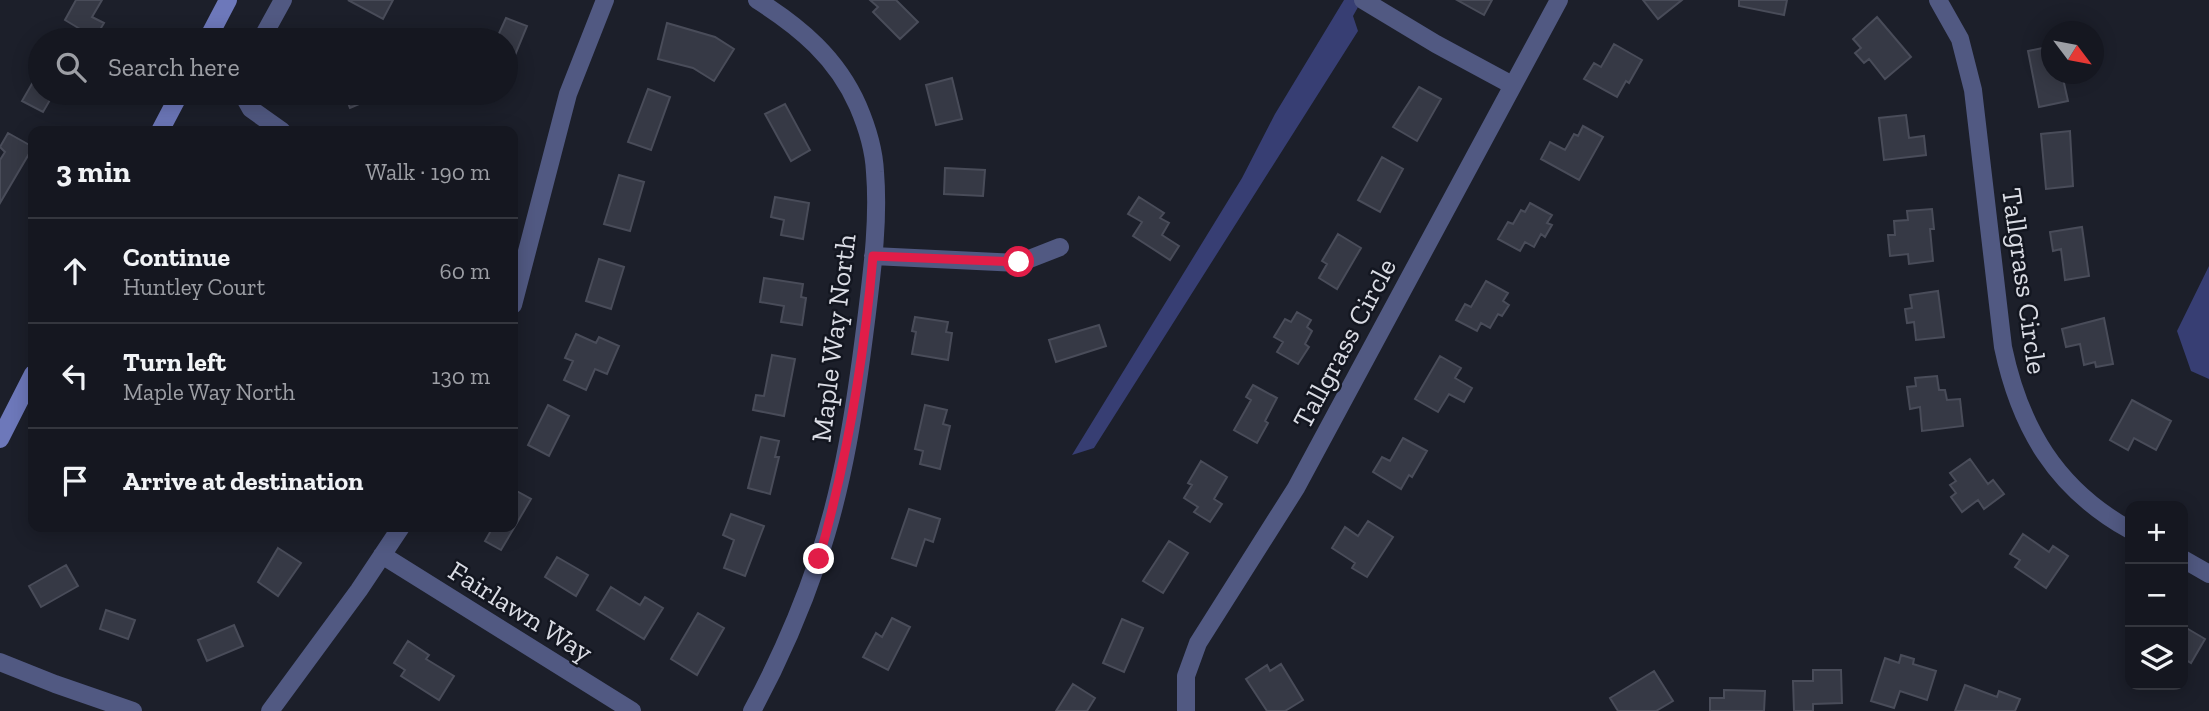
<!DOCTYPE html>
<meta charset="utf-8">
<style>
:root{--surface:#151720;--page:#22242d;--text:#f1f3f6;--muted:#9d9fa5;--line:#34363e}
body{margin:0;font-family:"Zilla Slab",serif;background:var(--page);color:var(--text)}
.controls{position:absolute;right:21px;bottom:21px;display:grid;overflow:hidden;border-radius:14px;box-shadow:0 4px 18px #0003}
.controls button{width:63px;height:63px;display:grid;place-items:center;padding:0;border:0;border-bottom:2px solid var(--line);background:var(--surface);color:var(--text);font:35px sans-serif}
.compass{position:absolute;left:2041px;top:21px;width:63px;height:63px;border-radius:50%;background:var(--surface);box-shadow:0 4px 18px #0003;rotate:122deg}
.stop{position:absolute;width:21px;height:21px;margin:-16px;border:5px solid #e11d48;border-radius:50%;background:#fff}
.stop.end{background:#e11d48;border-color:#fff;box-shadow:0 2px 7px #0008}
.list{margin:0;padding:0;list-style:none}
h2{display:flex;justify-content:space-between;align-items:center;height:91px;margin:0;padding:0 28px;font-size:30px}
h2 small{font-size:23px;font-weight:400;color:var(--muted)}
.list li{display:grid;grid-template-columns:46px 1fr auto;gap:21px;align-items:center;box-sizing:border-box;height:105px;padding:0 28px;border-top:2px solid var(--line)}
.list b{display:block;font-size:26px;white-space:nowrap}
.list p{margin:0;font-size:23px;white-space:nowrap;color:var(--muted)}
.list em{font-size:23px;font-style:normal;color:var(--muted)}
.icon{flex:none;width:38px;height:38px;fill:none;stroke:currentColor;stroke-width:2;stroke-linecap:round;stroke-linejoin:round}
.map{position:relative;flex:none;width:2209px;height:711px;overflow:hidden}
.search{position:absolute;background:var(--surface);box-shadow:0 4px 18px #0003;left:28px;top:28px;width:490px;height:77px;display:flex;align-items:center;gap:18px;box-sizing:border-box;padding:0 24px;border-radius:38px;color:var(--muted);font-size:26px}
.panel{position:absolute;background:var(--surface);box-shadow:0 4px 18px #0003;left:28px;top:126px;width:490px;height:406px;border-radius:14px}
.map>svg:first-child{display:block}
.forest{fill:#373e73}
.building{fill:#363945;stroke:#494c59;stroke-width:2}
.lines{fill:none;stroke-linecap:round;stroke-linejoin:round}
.street{stroke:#515982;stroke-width:18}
.secondary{stroke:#6d78ba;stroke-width:18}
.route{stroke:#e11d48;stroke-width:9}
.labels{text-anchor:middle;stroke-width:5;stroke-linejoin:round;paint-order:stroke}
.street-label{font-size:28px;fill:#dadce4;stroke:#131620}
</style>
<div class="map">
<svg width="2209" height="711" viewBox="0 0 2209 711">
<rect width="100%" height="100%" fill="#1c1f2a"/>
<path class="forest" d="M1344 0H1362L1353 16 1358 31 1094 448 1072 455 1242 178 1275 114Z
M2209 266V379L2191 371 2177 331Z"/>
<path class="building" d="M76 0H102L92 17 104 23 95 38 65 20Z
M348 0H393L383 19Z
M870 0H896L918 22 900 39 873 12 878 7Z
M1457 0H1492L1484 15Z
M1643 0H1682L1658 19Z
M1739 0H1787L1784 15 1739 6Z
M1877 17 1911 57 1885 79 1869 59 1864 63 1855 53 1861 48 1853 39Z
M506 18 527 26 506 77V40H496Z
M667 23 715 37 734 49 714 81 693 68 658 59Z
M1614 44 1642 60 1629 83 1626 81 1617 97 1584 79 1594 63 1601 67Z
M2052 46V74H2062L2068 101 2039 107 2028 51Z
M40 70V93H54L43 112 22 101Z
M952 78 962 119 936 125 926 85Z
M1419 87 1441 99 1417 141 1393 127Z
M648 89 670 97 651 150 628 142Z
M344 93H385L350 108Z
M785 104 810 150 791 161 765 114Z
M1906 115 1909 138 1924 136 1926 155 1884 160 1879 118Z
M1583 126 1603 137 1579 180 1541 159 1550 142 1565 150 1574 134 1578 136Z
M2070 131 2073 186 2046 189 2041 134Z
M8 133 33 147 0 203V160L5 152 0 147Z
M1382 157 1403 169 1380 212 1358 200Z
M945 168 985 170 983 196 944 194Z
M619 175 644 182 630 231 604 224Z
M775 197 809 203 803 239 781 235 784 220 771 217Z
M1139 197 1164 213 1160 218 1169 223 1162 235 1179 246 1170 260 1133 236 1142 222 1128 214Z
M1530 203 1552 215 1547 223 1552 225 1545 237 1541 234 1534 247 1525 242 1520 251 1498 239 1508 222 1513 224 1521 210 1525 212Z
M1932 209 1934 229H1930L1933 261 1909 264 1908 254 1890 256 1888 235H1895L1894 221 1908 220 1907 211Z
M2082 227 2089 276 2065 280 2061 249 2053 251 2050 232Z
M1338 234 1361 248 1337 289 1319 278 1327 264 1322 261Z
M599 259 624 267 611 309 586 301Z
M764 278 803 284 801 297 806 298 802 325 781 322 784 306 760 302Z
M1486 281 1508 293 1503 301 1509 305 1502 316 1498 314 1490 328 1481 323 1477 331 1456 320 1465 304 1471 307Z
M1938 291 1944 337 1916 340 1914 322 1907 323 1905 309 1912 308 1910 295Z
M1297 312 1311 320 1307 327 1312 331 1305 344 1309 347 1298 364 1277 352 1283 342 1274 337 1285 319 1291 322Z
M915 317 948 322 946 332 952 333 948 360 912 354 916 332 912 331Z
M2104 318 2113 364 2096 367 2095 362 2084 365 2080 344 2066 347 2062 329Z
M1099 325 1106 346 1056 362 1049 340Z
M576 334 596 343 599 337 619 346 607 374 595 369 586 390 564 380 573 361 565 358Z
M772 355 795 359 784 416 753 410 756 395 764 396Z
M1440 356 1461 368 1455 378 1472 388 1464 402 1449 394 1438 412 1415 399Z
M1937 376 1939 390H1945L1947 400 1960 399 1963 426 1922 431 1920 407 1910 409 1907 387 1916 386 1915 378Z
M1253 385 1277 398 1265 421 1268 423 1257 443 1234 430 1251 400 1246 397Z
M2132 400 2171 421 2156 450 2134 438 2128 450 2110 440Z
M548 405 569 416 549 456 528 445Z
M925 405 947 410 943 424 950 426 940 469 920 464 923 451 915 449Z
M761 437 779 441 775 457H779L770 494 748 488Z
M1403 438 1427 451 1412 477 1409 475 1401 489 1373 472 1382 457 1390 461Z
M1970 459 1988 484 1993 480 2004 494 1984 509 1978 500 1962 512 1951 497 1956 493 1950 485 1956 481 1950 473Z
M1201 461 1227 477 1214 499 1222 504 1210 522 1194 512 1198 507 1184 498 1192 485 1188 483Z
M513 489 531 499 501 550 485 541 493 527H513Z
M909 509 940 519 933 542 925 539 916 566 892 558Z
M731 514 764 526 745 576 724 568 734 540 723 535Z
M1368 521 1393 537 1367 577 1352 568 1355 563 1332 548 1345 527 1358 536Z
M2023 534 2049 552 2053 546 2068 556 2046 588 2015 567 2020 560 2010 554Z
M1169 541 1188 553 1163 593 1143 581Z
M278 548 301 563 278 596 258 582Z
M557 557 588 575 576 596 545 577Z
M66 565 78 586 41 607 29 586Z
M611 587 640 605 645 597 663 608 644 639 597 610Z
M106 610 135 620 128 639 100 629Z
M698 613 724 628 697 675 671 659Z
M892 618 910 627 888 670 863 657 876 633 882 637Z
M1122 619 1143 628 1124 672 1103 663Z
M234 625 243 646 207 661 198 640Z
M2183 626 2205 639 2191 663 2183 658Z
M408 641 429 655 426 659 454 676 439 700 401 676 405 670 394 663Z
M1901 655 1914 659 1913 664 1936 671 1927 700 1900 691 1894 708 1871 701 1885 658 1899 663Z
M1281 664 1303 700 1285 711H1267L1246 679 1267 665 1270 671Z
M1813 670H1841L1842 703 1813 704V711H1794L1793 681H1813Z
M1654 671 1673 701 1656 711H1618L1610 698Z
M1073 684 1095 698 1087 711H1056Z
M1965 685 1997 697 1999 691 2020 699 2015 711H1955Z
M1724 690 1765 691 1764 711H1710V698H1724Z"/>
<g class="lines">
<path class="street" d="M1363 0 1436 44 1512 85
M1938 0 1960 39 1973 90 2003 347C2020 428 2056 489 2130 530
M261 40 283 0
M242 93 251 109 282 131
M873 256 1019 263 1060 247
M513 305 568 94 605 0
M382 555 632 711
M2183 559 2209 574
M0 662 55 684 133 711
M270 711 359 590 401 527
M752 711C778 663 800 613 818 560 844 484 856 401 866 321 872 272 879 221 875 172 874 150 867 127 858 106 837 58 800 27 757 0
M1186 711V676L1198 643 1296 488 1559 0"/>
<path class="secondary" d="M207 40 228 0
M160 131 180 93
M0 439 33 374"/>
</g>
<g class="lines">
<path class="route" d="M819 559C847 460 864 359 873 256L1019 262"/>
</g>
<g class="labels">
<g class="street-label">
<text transform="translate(2025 281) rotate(82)" y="10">Tallgrass Circle</text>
<text transform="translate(833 338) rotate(-83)" y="10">Maple Way North</text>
<text transform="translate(1344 343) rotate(-62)" y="10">Tallgrass Circle</text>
<text transform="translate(521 611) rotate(32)" y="10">Fairlawn Way</text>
</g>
</g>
</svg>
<div class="controls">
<button>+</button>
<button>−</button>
<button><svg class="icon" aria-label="layers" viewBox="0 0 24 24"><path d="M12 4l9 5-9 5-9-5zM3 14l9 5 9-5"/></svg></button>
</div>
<svg class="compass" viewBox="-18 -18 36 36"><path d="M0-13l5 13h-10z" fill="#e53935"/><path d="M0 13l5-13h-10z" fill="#9d9fa5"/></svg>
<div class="stop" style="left:1019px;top:262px"></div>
<div class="stop end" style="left:819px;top:559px"></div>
<div class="search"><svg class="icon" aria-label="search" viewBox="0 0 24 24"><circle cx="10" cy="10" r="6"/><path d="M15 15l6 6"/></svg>Search here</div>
<section class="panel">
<h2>3 min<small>Walk · 190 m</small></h2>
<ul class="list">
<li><svg class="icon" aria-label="ahead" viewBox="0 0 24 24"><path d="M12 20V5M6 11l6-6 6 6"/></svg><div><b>Continue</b><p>Huntley Court</p></div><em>60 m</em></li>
<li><svg class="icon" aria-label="left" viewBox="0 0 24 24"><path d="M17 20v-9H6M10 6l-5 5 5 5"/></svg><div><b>Turn left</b><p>Maple Way North</p></div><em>130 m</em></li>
<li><svg class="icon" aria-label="arrive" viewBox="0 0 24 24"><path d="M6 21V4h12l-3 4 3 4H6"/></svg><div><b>Arrive at destination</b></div></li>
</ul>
</section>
</div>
